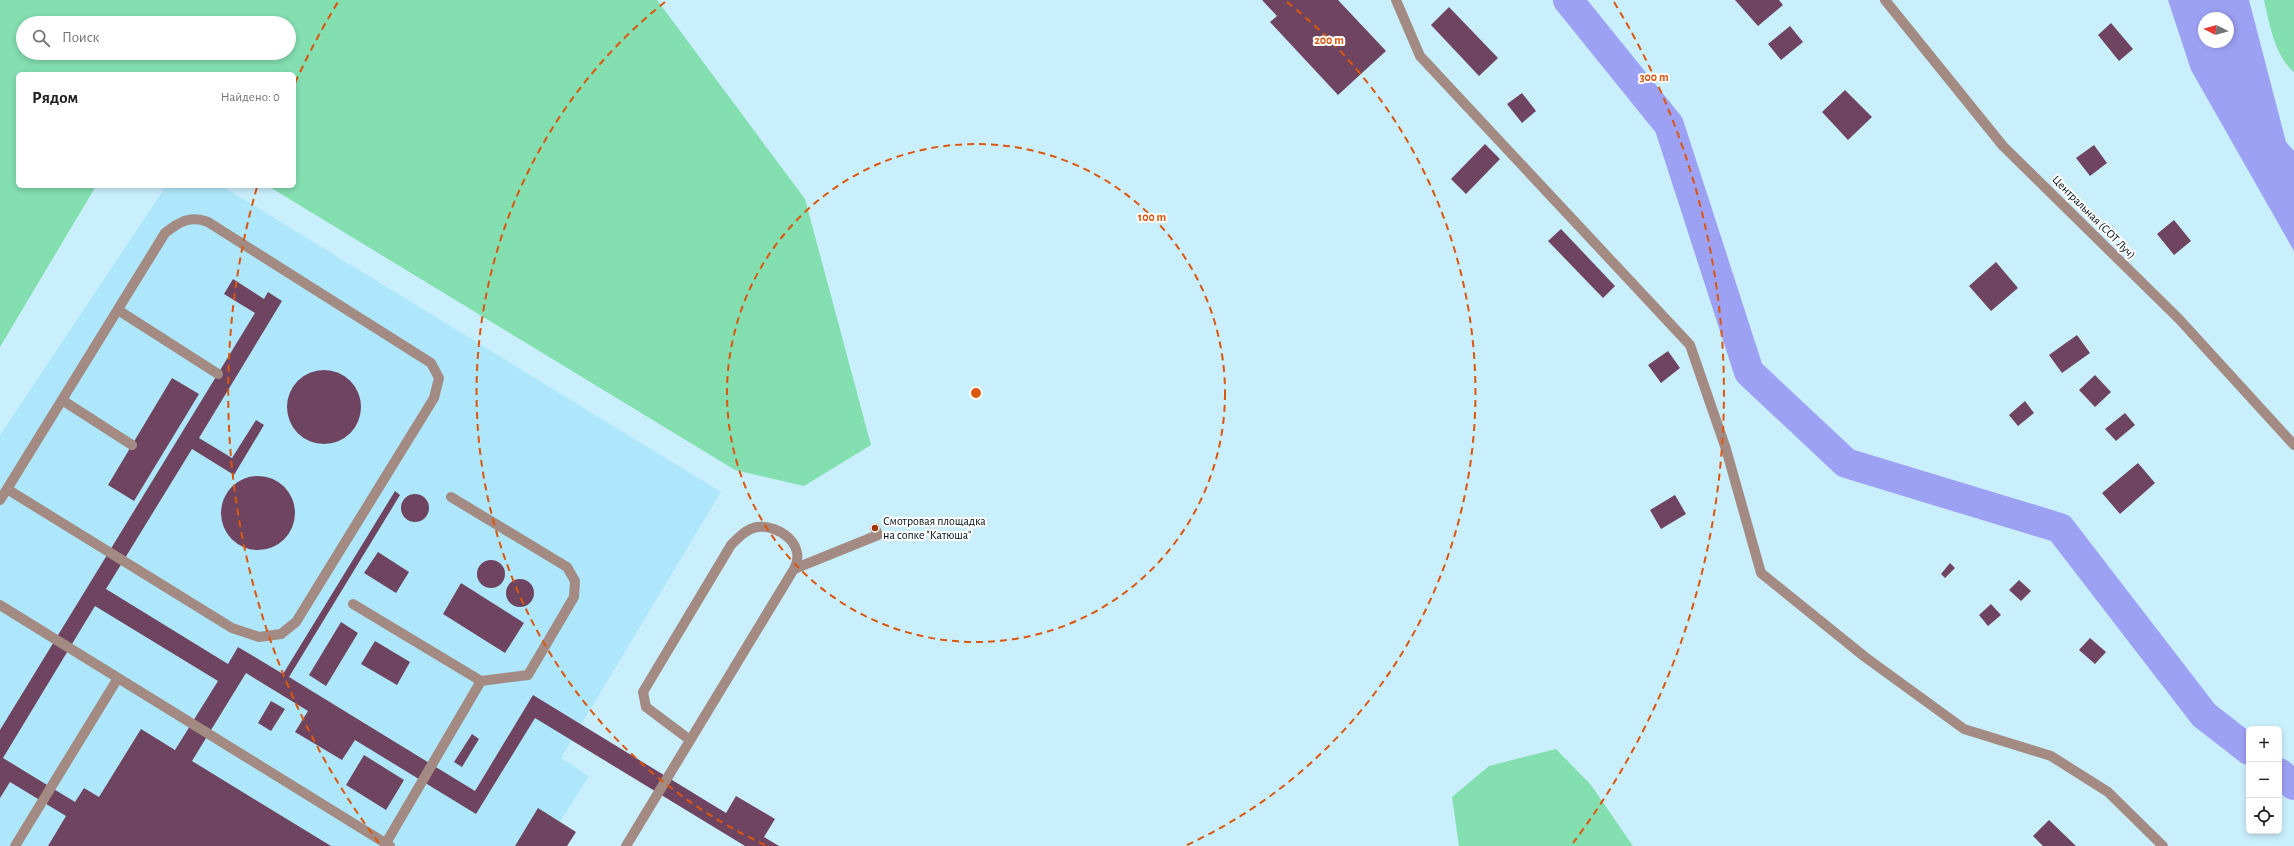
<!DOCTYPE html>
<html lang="ru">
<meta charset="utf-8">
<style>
:root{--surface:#fff;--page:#f6f6f6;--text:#202124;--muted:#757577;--line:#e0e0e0}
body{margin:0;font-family:"Alegreya Sans",sans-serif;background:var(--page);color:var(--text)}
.controls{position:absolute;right:12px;bottom:12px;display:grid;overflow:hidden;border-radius:6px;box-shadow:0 2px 6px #0003}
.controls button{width:36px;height:36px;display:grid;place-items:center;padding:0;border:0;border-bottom:1px solid var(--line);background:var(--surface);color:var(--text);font:20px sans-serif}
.compass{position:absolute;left:2198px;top:12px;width:36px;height:36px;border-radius:50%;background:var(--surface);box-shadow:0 2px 6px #0003;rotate:276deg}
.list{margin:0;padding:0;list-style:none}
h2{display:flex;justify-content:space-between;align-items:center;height:52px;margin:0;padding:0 16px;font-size:17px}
h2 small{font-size:13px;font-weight:400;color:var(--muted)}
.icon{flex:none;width:22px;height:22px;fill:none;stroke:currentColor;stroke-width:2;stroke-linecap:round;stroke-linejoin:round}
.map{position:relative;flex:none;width:2294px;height:846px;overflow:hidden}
.search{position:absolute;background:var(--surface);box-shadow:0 2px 6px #0003;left:16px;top:16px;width:280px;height:44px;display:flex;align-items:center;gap:10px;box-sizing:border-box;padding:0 14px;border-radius:22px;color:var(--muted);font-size:15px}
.panel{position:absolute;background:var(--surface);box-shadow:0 2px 6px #0003;left:16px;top:72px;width:280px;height:116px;border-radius:6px}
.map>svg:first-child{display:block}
.built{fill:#aee7fb}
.green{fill:#83deb0;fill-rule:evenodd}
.water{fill:#9da1f4;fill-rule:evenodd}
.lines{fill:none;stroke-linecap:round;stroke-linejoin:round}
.river{stroke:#9da1f4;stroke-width:30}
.building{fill:#6f4460;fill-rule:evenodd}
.minor{stroke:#a38b83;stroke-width:10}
.ring{fill:none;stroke:#dc560d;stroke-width:2;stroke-dasharray:7 5}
.poi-dot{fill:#9c3706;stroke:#fff;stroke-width:1.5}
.labels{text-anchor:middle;stroke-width:4;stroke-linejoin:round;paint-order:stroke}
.street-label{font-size:12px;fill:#00131a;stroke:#fff}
.poi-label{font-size:12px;fill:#00131a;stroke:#fff;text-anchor:start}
.centre{fill:#dc560d;stroke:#fff;stroke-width:2}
.ring-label{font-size:12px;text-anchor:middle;font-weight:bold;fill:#dc560d;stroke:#fff;stroke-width:4;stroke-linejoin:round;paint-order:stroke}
</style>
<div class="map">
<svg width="2294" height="846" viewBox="0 0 2294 846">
<rect width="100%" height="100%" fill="#caeffc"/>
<path class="built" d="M166 186H222L721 492 561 758 589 776 560 822 567 846H0V435Z"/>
<path class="green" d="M0 0H657L805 199 871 445 804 486 735 470 268 186H294V74H18V186H96L0 347ZM23 23H289V53H23Z
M2264 0H2294V72C2275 57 2269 22 2264 0Z
M1556 749 1591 785 1633 846H1459L1452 797 1489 766Z"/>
<path class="water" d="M2168 0H2249L2286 142 2294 151V251L2191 70ZM2204 18H2228V42H2204Z"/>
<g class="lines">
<path class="river" d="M1568 0 1669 125 1749 372 1846 463 2060 528 2204 715 2249 750
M2279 773 2294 785"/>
</g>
<path class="building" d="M1262 0H1338L1386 51 1338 95 1270 22 1277 16Z
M1735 0H1779L1783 5 1758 26Z
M1449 7 1498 58 1479 76 1431 25Z
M2111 23 2133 49 2119 61 2098 35Z
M1790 26 1803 42 1781 60 1768 44Z
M1845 90 1872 117 1848 140 1822 112Z
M1522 93 1536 111 1522 123 1507 104Z
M1485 144 1500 159 1466 194 1451 179Z
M2094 145 2107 163 2090 176 2076 158Z
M2174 220 2191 241 2174 255 2157 234Z
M1561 229 1615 286 1603 298 1548 241Z
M1996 262 2018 288 1991 311 1969 286Z
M233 279 264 299 268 292 282 301 199 438 232 458 256 420 264 425 234 475 192 449 106 589 228 664 238 647 283 674 395 491 400 495 289 677 475 791 533 695 726 813 736 796 775 819 764 837 779 846H745L535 718 476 814 355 740 342 760 295 732 308 711 246 673 192 761 331 846H48L66 816 10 782 0 798V730L255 313 224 294ZM95 606 218 681 175 750 141 729 99 797 84 788 75 802 3 758Z
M2077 335 2090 353 2062 373 2049 355Z
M1668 351 1680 368 1661 383 1648 365Z
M287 407a37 37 0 1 1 74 0a37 37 0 1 1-74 0Z
M2095 375 2111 392 2095 407 2079 390Z
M172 378 199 394 134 501 108 485Z
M2025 401 2034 413 2018 426 2009 415Z
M2125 413 2135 425 2116 441 2105 429Z
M2138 463 2155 483 2120 514 2102 493Z
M221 513a37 37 0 1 1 74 0a37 37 0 1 1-74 0Z
M401 508a14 14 0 1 1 28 0a14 14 0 1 1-28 0Z
M1675 495 1686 514 1661 529 1650 510Z
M378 552 409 572 396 593 364 573Z
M477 574a14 14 0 1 1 28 0a14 14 0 1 1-28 0Z
M1950 563 1955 568 1945 578 1941 574Z
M506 593a14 14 0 1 1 28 0a14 14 0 1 1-28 0Z
M2019 580 2031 591 2021 601 2009 590Z
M461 583 524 623 505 653 443 614Z
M1991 604 2001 615 1988 626 1979 615Z
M341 622 358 633 326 686 309 675Z
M2090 638 2106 652 2095 664 2079 650Z
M375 641 410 662 397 685 361 664Z
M271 701 285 709 271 731 258 723Z
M472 734 479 739 462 767 454 762Z
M364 755 404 780 386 810 346 785Z
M538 808 576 832 567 846H515Z
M2049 820 2076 846H2043L2033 836Z"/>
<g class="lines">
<path class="minor" d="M1396 0 1420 56 1690 345 1726 449 1761 573 1865 657 1964 729 2051 756 2108 792 2163 846
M1885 0 2003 146 2179 319 2294 445
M118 310 218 374
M62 400 132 445
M0 500 7 489 165 233C179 222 190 215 208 222L431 363 439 378 434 398 296 622 281 634 259 637 232 628 7 489
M794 569 878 535 875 528
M353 604 481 681
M0 605 390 846
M386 843 481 681 528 675 574 597 575 581 567 567 451 497
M15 846 118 678
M626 846 794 569C807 545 779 524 757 527 746 529 738 538 731 545L643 692 646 707 690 740"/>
</g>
<g class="ring">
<circle cx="976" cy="393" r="249"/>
<path d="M765 845A499 499 0 0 1 665 2M1287 2A499 499 0 0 1 1187 845"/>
<path d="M379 843A748 748 0 0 1 257 187M295 83A748 748 0 0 1 338 2M1614 2A748 748 0 0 1 1573 843"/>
</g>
<circle class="poi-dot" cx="875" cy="528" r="4"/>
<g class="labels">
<g class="street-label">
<text transform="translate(2094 217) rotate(45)" y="4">Центральная (СОТ Луч)</text>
</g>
<g class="poi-label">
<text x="883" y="525">Смотровая площадка<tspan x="883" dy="14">на сопке "Катюша"</tspan></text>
</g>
</g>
<circle cx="976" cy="393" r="6" class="centre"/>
<g class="ring-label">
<text x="1329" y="44">200 m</text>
<text x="1654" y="81">300 m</text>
<text x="1152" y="221">100 m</text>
</g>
</svg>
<div class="controls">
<button>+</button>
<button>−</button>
<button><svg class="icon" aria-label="locate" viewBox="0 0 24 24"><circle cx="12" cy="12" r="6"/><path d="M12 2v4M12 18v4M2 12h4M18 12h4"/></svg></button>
</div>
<svg class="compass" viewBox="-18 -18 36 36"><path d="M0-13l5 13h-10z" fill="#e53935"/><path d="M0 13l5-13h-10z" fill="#757577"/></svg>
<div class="search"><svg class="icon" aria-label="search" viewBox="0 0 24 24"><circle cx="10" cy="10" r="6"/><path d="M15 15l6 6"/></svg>Поиск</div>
<section class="panel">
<h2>Рядом<small>Найдено: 0</small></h2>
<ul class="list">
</ul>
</section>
</div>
